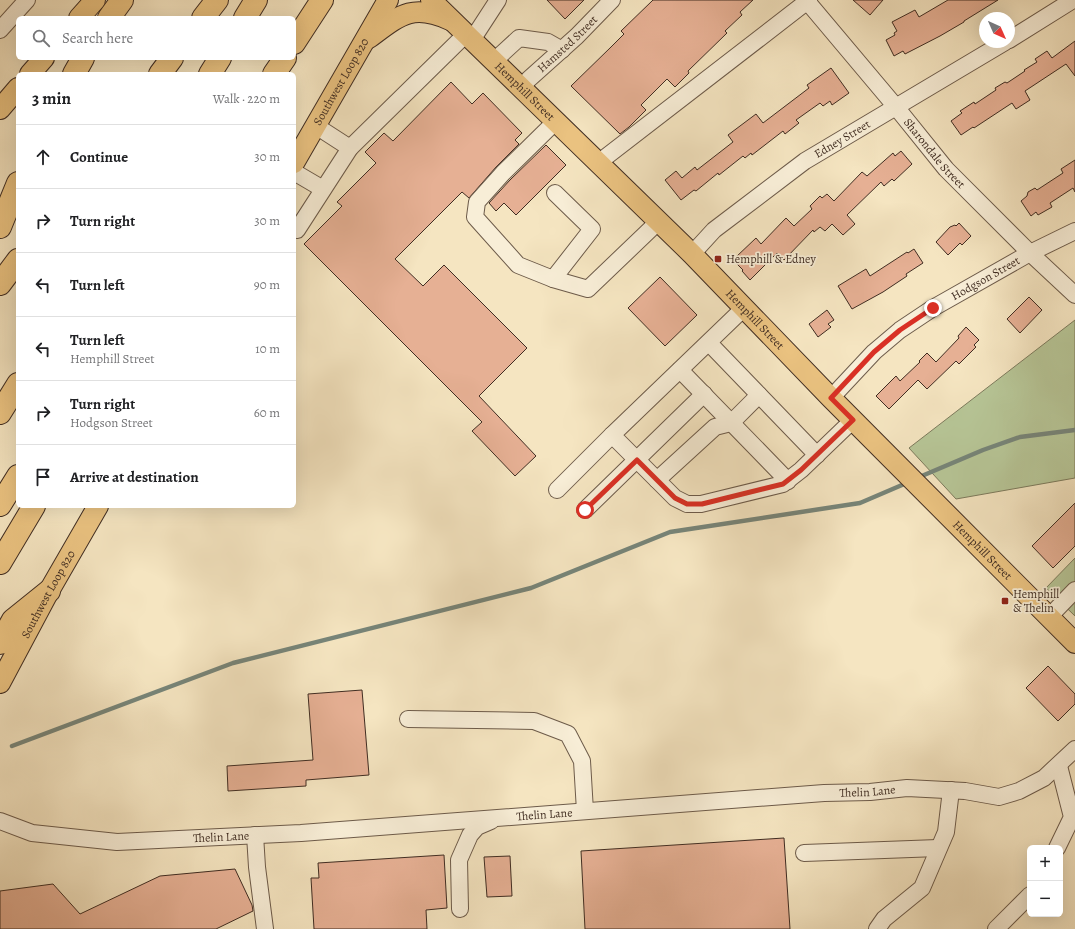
<!DOCTYPE html>
<meta charset="utf-8">
<style>
:root{--surface:#fff;--page:#f2f2f2;--text:#202124;--muted:#757577;--line:#e0e0e0}
body{margin:0;font-family:Alegreya,serif;background:var(--page);color:var(--text)}
.controls{position:absolute;right:12px;bottom:12px;display:grid;overflow:hidden;border-radius:6px;box-shadow:0 4px 16px #0002}
.controls button{width:36px;height:36px;display:grid;place-items:center;padding:0;border:0;border-bottom:1px solid var(--line);background:var(--surface);color:var(--text);font:20px sans-serif}
.compass{position:absolute;left:979px;top:12px;width:36px;height:36px;border-radius:50%;background:var(--surface);box-shadow:0 4px 16px #0002;rotate:135deg}
.stop{position:absolute;width:12px;height:12px;margin:-9px;border:3px solid #d93025;border-radius:50%;background:#fff}
.stop.end{background:#d93025;border-color:#fff;box-shadow:0 1px 4px #0008}
.list{margin:0;padding:0;list-style:none}
h2{display:flex;justify-content:space-between;align-items:center;height:52px;margin:0;padding:0 16px;font-size:17px}
h2 small{font-size:13px;font-weight:400;color:var(--muted)}
.list li{display:grid;grid-template-columns:26px 1fr auto;gap:12px;align-items:center;box-sizing:border-box;height:64px;padding:0 16px;border-top:1px solid var(--line)}
.list b{display:block;font-size:15px;white-space:nowrap}
.list p{margin:0;font-size:13px;white-space:nowrap;color:var(--muted)}
.list em{font-size:13px;font-style:normal;color:var(--muted)}
.icon{flex:none;width:22px;height:22px;fill:none;stroke:currentColor;stroke-width:2;stroke-linecap:round;stroke-linejoin:round}
.map{position:relative;flex:none;width:1075px;height:929px;overflow:hidden}
.search{position:absolute;background:var(--surface);box-shadow:0 4px 16px #0002;left:16px;top:16px;width:280px;height:44px;display:flex;align-items:center;gap:10px;box-sizing:border-box;padding:0 14px;border-radius:6px;color:var(--muted);font-size:15px}
.panel{position:absolute;background:var(--surface);box-shadow:0 4px 16px #0002;left:16px;top:72px;width:280px;height:436px;border-radius:6px}
.map>svg:first-child{display:block}
.green{fill:#b7c697;stroke:#7c7a5c}
.lines{fill:none;stroke-linecap:round;stroke-linejoin:round}
.stream{stroke:#778579;stroke-width:4.5}
.building{fill:#e6b094;stroke:#402d22}
.minor-casing{stroke:#6d5b4a;stroke-width:18}
.major-casing{stroke:#402d22;stroke-width:22}
.highway-casing{stroke:#402d22;stroke-width:24}
.minor{stroke:#f8eed7;stroke-width:16}
.major{stroke:#eac280;stroke-width:20}
.highway{stroke:#eac280;stroke-width:22}
.route{stroke:#d93025;stroke-width:5}
.poi-dot{fill:#8f2418;stroke:#f8eed7;stroke-width:1.5}
.labels{text-anchor:middle;stroke-width:3.5;stroke-linejoin:round;paint-order:stroke}
.street-label{font-size:12px;fill:#402d22;stroke:#f8eed7}
.poi-label{font-size:12px;fill:#402d22;stroke:#f8eed7;text-anchor:start}
</style>
<div class="map">
<svg width="1075" height="929" viewBox="0 0 1075 929">
<rect width="100%" height="100%" fill="#f5e5c1"/>
<filter id="stains"><feTurbulence type="fractalNoise" baseFrequency=".005" numOctaves="4"/><feColorMatrix values="0 0 0 0 .2 0 0 0 0 .09 0 0 0 0 .02 0 0 0 .5 -.17"/></filter>
<radialGradient id="worn" r=".72"><stop offset=".6" stop-color="#630" stop-opacity="0"/><stop offset="1" stop-color="#630" stop-opacity=".3"/></radialGradient>
<path class="green" d="M1075 320V478L956 499 909 448Z
M1075 558V616L1046 588Z"/>
<g class="lines">
<path class="stream" d="M917 478 983 450 1020 437 1075 430
M12 746 233 663 531 588 670 532 860 503 909 482"/>
</g>
<path class="building" d="M547 0H584L565 19Z
M653 0H753L740 12 742 15 725 31 727 33 688 71 689 73 675 87 667 79 641 105 646 110 629 127 620 134 571 86 611 47 624 34 621 31Z
M853 0H883L870 15Z
M948 0H998L964 21V22L940 36 905 54 903 51 894 56 886 40 895 35 894 33 897 31 892 22 915 10 919 17Z
M1075 41V76L1066 64 1025 91 1030 100 1016 109 1012 103 974 128 973 127 961 135 951 121 962 113 960 111 974 102 975 104 996 90 995 88 1005 82 1007 83 1025 71 1024 70 1037 62 1035 59 1047 51 1052 58Z
M831 68 849 93 832 105 830 101 823 106 820 103 796 120 799 123 785 134 783 131 752 155 751 153 745 158 743 156 719 175 718 173 696 191 694 190 681 200 665 180 676 171 682 178 695 167 697 170 733 142 728 135 756 114 763 123 809 88 807 85Z
M451 82 472 104 483 93 522 133 515 140 519 144 496 167 469 198 462 192 395 259 423 286 444 265 527 348 479 396 536 456 515 476 472 431 482 422 304 244 342 206 337 202 376 163 365 152 384 133 393 141Z
M546 145 566 165 516 215 504 203 496 211 489 203 510 180Z
M901 151 912 164 894 181 892 179 884 186 881 182 847 215 855 224 843 235 832 224 825 231 820 227 814 232 813 230 784 260 777 253 750 280 742 271 743 270 736 263 739 260 736 257 756 238 761 244 786 218 794 226 812 209 810 206 820 196 822 198 827 194 834 201 862 172 867 176 893 153 895 156Z
M1075 160V192L1073 188 1050 203 1052 207 1038 215 1036 212 1031 216 1021 201 1027 196 1028 192 1035 188 1037 190 1063 173 1061 169Z
M959 223 971 236 962 245 960 243 948 255 936 242 950 227 955 225 956 226Z
M914 249 923 263 906 274 907 276 883 292 852 309 838 286 866 269 870 276 907 252 908 253Z
M660 277 697 315 665 346 628 308Z
M1029 297 1042 310 1020 333 1007 319Z
M827 310 834 320 828 324 831 327 818 337 809 324Z
M966 327 979 340 974 345 976 347 959 364 956 361 927 389 918 380 889 409 876 396 896 376 900 381 920 362 919 361 927 353 936 362 959 338 958 336Z
M1075 503V546L1053 568 1032 546Z
M1048 666 1075 694V704L1058 721 1026 688Z
M362 690 369 775 306 780V786L228 791 227 766 313 760 308 694Z
M784 838 790 929H585L581 851Z
M444 855 447 908 426 910 427 929H314L311 878H319L318 863Z
M510 856 512 896 487 897 484 857Z
M235 869 252 905 253 911 216 929H0V891L53 884 80 914 160 876Z"/>
<g class="lines">
<defs>
<g id="minor">
<path id="s1" d="M806 0 896 107 946 169 1030 253 1075 295"/>
<path d="M0 30 27 0"/>
<path d="M472 40 498 0"/>
<path d="M1009 40 1073 0"/>
<path d="M494 61 519 38 548 42 562 50"/>
<path id="s2" d="M521 88 529 79 577 36 612 0"/>
<path d="M556 121 503 173 477 202 475 217 518 265 553 279 588 289 659 221"/>
<path d="M316 126 350 148"/>
<path d="M598 163 809 0"/>
<path d="M294 172 323 189"/>
<path d="M297 230 350 148 466 34"/>
<path id="s3" d="M692 254 714 230 805 161 1005 42"/>
<path d="M553 279 592 229 555 193"/>
<path d="M744 308 612 435 675 498 687 504H701L783 484 801 470 853 420"/>
<path d="M709 343 817 455"/>
<path d="M680 370 788 481"/>
<path id="s4" d="M831 398 874 352 900 330 933 308 1030 253 1075 231"/>
<path d="M657 480 715 427 731 423 759 395"/>
<path d="M557 490 612 435"/>
<path d="M585 510 704 394"/>
<path d="M1049 617 1075 590"/>
<path d="M408 719 534 721 568 734 582 761 585 811"/>
<path id="s5" d="M0 821 32 833 117 842 301 833 824 793 870 792 907 788 965 791 999 797 1019 791 1044 778 1075 749"/>
<path d="M255 835 257 867 265 929"/>
<path d="M1057 848 1072 817 1059 766"/>
<path d="M804 853 938 848"/>
<path d="M460 909 459 860 470 835 477 827 491 821"/>
<path d="M877 929 884 919 922 888 946 832 951 790"/>
<path d="M996 929 1030 895"/>
</g>
<g id="major">
<path id="s6" d="M431 0 692 254 831 398 1075 643"/>
<path d="M79 18 95 0"/>
<path d="M369 38C400 15 412 3 450 20"/>
<path d="M30 74 44 58"/>
<path d="M0 109 18 88"/>
<path id="s7" d="M294 163 388 0"/>
<path id="s8" d="M0 683 49 591 98 506"/>
</g>
<path id="highway" d="M109 18 122 0
M203 18 217 0
M245 18 256 0
M294 43 322 0
M74 74 83 58
M160 74 172 58
M210 74 220 58
M274 74 285 58
M0 227 18 183
M0 284 18 260
M0 413 18 384
M0 505 18 476
M0 563 34 506
M0 643 13 620 49 591"/>
</defs>
<use href="#minor" class="minor-casing"/>
<use href="#major" class="major-casing"/>
<use href="#highway" class="highway-casing"/>
<use href="#minor" class="minor"/>
<use href="#major" class="major"/>
<use href="#highway" class="highway"/>
</g>
<g class="lines">
<path class="route" d="M585 510 637 460 675 498 687 504H702L783 484 801 470 853 420 831 398 874 352 900 330 933 308"/>
</g>
<g class="poi-dot">
<rect x="714" y="255" width="8" height="8" rx="2"/>
<rect x="1001" y="597" width="8" height="8" rx="2"/>
</g>
<g class="labels">
<g class="street-label">
<text dy="4" stroke="none"><textPath href="#s2" startOffset="64">Hamsted Street</textPath></text>
<text dy="4" stroke="none"><textPath href="#s7" startOffset="94">Southwest Loop 820</textPath></text>
<text dy="4" stroke="none"><textPath href="#s6" startOffset="131">Hemphill Street</textPath></text>
<text dy="4" stroke="none"><textPath href="#s3" startOffset="190">Edney Street</textPath></text>
<text dy="4" stroke="none"><textPath href="#s1" startOffset="200">Sharondale Street</textPath></text>
<text dy="4" stroke="none"><textPath href="#s4" startOffset="197">Hodgson Street</textPath></text>
<text dy="4" stroke="none"><textPath href="#s6" startOffset="455">Hemphill Street</textPath></text>
<text dy="4" stroke="none"><textPath href="#s6" startOffset="779">Hemphill Street</textPath></text>
<text dy="4" stroke="none"><textPath href="#s8" startOffset="101">Southwest Loop 820</textPath></text>
<text dy="4" stroke="none"><textPath href="#s5" startOffset="872">Thelin Lane</textPath></text>
<text dy="4" stroke="none"><textPath href="#s5" startOffset="548">Thelin Lane</textPath></text>
<text dy="4" stroke="none"><textPath href="#s5" startOffset="224">Thelin Lane</textPath></text>
</g>
<g class="poi-label">
<text x="726" y="263">Hemphill &amp; Edney</text>
<text x="1013" y="598">Hemphill<tspan x="1013" dy="14">&amp; Thelin</tspan></text>
</g>
</g>
<rect width="100%" height="100%" filter="url(#stains)"/>
<rect width="100%" height="100%" fill="url(#worn)"/>
</svg>
<div class="controls">
<button>+</button>
<button>−</button>
</div>
<svg class="compass" viewBox="-18 -18 36 36"><path d="M0-13l5 13h-10z" fill="#e53935"/><path d="M0 13l5-13h-10z" fill="#757577"/></svg>
<div class="stop" style="left:585px;top:510px"></div>
<div class="stop end" style="left:933px;top:308px"></div>
<div class="search"><svg class="icon" aria-label="search" viewBox="0 0 24 24"><circle cx="10" cy="10" r="6"/><path d="M15 15l6 6"/></svg>Search here</div>
<section class="panel">
<h2>3 min<small>Walk · 220 m</small></h2>
<ul class="list">
<li><svg class="icon" aria-label="ahead" viewBox="0 0 24 24"><path d="M12 20V5M6 11l6-6 6 6"/></svg><div><b>Continue</b></div><em>30 m</em></li>
<li><svg class="icon" aria-label="right" viewBox="0 0 24 24"><path d="M7 20v-9h11M14 6l5 5-5 5"/></svg><div><b>Turn right</b></div><em>30 m</em></li>
<li><svg class="icon" aria-label="left" viewBox="0 0 24 24"><path d="M17 20v-9H6M10 6l-5 5 5 5"/></svg><div><b>Turn left</b></div><em>90 m</em></li>
<li><svg class="icon" aria-label="left" viewBox="0 0 24 24"><path d="M17 20v-9H6M10 6l-5 5 5 5"/></svg><div><b>Turn left</b><p>Hemphill Street</p></div><em>10 m</em></li>
<li><svg class="icon" aria-label="right" viewBox="0 0 24 24"><path d="M7 20v-9h11M14 6l5 5-5 5"/></svg><div><b>Turn right</b><p>Hodgson Street</p></div><em>60 m</em></li>
<li><svg class="icon" aria-label="arrive" viewBox="0 0 24 24"><path d="M6 21V4h12l-3 4 3 4H6"/></svg><div><b>Arrive at destination</b></div></li>
</ul>
</section>
</div>
